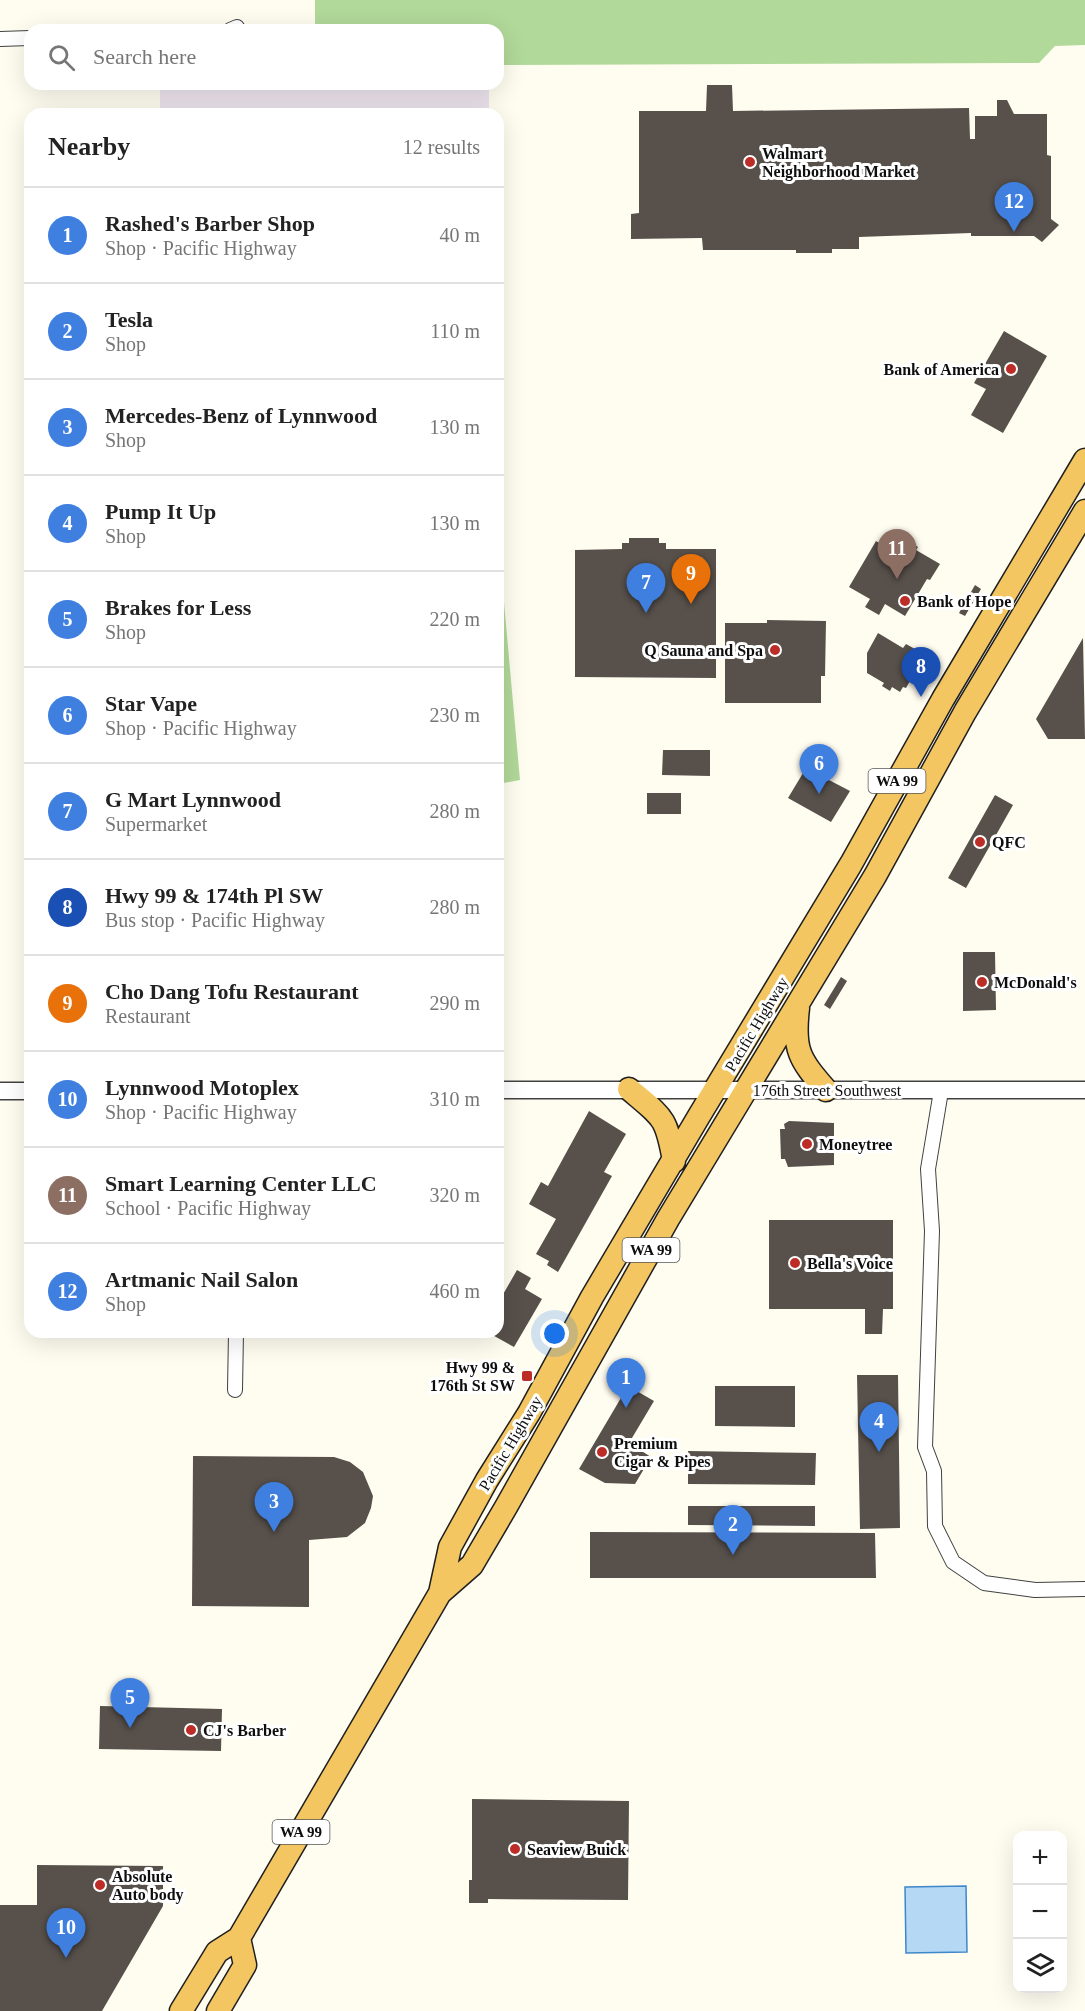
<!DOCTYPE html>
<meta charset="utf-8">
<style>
:root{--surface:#fff;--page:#f6f6f6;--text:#222;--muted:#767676;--line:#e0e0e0;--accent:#bd2d28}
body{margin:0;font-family:"Times New Roman",serif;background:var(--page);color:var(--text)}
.controls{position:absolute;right:18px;bottom:18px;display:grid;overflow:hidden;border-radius:12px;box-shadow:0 6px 24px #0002}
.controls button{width:54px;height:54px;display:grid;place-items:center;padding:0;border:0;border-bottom:2px solid var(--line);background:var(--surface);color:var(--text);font:30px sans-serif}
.you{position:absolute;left:555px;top:1334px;width:21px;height:21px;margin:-15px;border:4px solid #fff;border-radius:50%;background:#1a73e8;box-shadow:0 0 0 9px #1a73e833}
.badge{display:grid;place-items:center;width:39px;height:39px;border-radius:50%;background:var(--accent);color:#fff;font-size:20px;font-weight:700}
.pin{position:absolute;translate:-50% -50px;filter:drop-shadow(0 2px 3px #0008)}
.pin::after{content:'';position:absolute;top:32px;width:21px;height:18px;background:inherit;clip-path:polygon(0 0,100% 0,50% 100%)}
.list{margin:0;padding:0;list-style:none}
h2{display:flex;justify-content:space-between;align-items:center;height:78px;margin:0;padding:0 24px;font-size:26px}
h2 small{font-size:20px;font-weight:400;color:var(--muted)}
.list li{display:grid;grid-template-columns:39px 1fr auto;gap:18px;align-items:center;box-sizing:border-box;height:96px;padding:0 24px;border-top:2px solid var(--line)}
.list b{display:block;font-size:22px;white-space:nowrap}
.list p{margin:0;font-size:20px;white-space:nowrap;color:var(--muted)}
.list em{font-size:20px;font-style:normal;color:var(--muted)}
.icon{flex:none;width:33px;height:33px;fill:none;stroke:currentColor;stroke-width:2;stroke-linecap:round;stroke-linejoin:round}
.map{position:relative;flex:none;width:1085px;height:2011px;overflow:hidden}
.search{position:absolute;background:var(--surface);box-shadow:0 6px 24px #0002;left:24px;top:24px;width:480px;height:66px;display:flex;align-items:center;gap:15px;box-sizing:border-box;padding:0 21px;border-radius:18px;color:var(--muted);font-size:22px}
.panel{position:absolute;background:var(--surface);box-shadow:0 6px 24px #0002;left:24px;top:108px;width:480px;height:1230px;border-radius:18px}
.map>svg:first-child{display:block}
.industrial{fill:#ece3ed}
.forest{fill:#b1d999}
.water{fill:#b5d8f5;stroke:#3d87cb;stroke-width:1.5}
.building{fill:#57504b}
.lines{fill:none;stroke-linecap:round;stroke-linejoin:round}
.minor-casing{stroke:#414141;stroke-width:16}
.tertiary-casing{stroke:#414141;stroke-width:19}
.trunk-casing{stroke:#1f1f1f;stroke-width:25}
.minor{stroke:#fff;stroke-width:14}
.tertiary{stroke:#fff;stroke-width:16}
.trunk{stroke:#f4c661;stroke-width:22}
.poi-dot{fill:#bd2d28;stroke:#fff;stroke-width:2}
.labels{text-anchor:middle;stroke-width:6;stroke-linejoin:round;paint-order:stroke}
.shield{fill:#fff;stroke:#565656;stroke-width:1.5}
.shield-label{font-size:15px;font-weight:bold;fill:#0e0e0e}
.poi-label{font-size:16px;font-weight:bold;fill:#0e0e0e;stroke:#fff;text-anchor:start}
.street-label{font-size:16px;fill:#0e0e0e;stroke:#fff}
</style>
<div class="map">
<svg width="1085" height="2011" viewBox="0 0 1085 2011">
<rect width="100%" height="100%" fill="#fffdf0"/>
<path class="industrial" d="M160 84H489V114H160Z"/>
<path class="forest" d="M315 0H1085V45L1055 46 1039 63 498 65V30H315Z
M498 536 520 780 498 784Z"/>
<path class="water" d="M966 1886 967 1952 906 1953 905 1887Z"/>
<path class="building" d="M707 85H732L733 111 969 108 970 139H975V116H997V100H1007L1014 114H1047V155L1051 156V219L1059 225 1042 242 1034 236H971V233L859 237V249H832V253H796V250H703L702 238 631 239V214L639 213V111H706Z
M1004 331 1047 356 1003 433 971 415 986 389 974 383Z
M629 538H659V543H666V549H716V678L575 677V550L622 549V543H629Z
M876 541 899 555 908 541 918 547 916 550 940 564 930 580 927 579 905 616 885 604 879 615 865 607 870 599 849 587Z
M975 585 981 589 965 616 959 613Z
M767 620 826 621 825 676H821V703H725V623H767Z
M878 633 903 648 906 644 915 649 913 653 921 657 917 663 919 665 906 688 903 687 900 692 892 687 890 691 882 686 884 683 867 673V653Z
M1083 638 1085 739H1048L1036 719Z
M663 750H710V776L662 775Z
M806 768 850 791 831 822 788 798Z
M647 793H681V814H647Z
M995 795 1013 805 966 888 948 878Z
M963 952H995L996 1010 963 1011Z
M841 977 847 981 830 1009 824 1005Z
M589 1111 626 1134 604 1172 612 1176 558 1272 547 1265 549 1261 536 1254 556 1219 529 1204 541 1182 548 1186Z
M789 1121 834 1123V1165L788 1167 785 1159H781L780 1129H785L784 1124Z
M769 1220H893V1309H883L882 1334H865V1309H769Z
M517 1270 531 1278 525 1289 542 1299 514 1347 487 1332H498V1303Z
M857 1375H898L900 1528 860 1529Z
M628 1386 654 1401 629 1443 651 1457 635 1484 605 1483 579 1469Z
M715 1386H795V1427L715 1426Z
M688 1451 816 1453 815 1485 688 1484Z
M193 1456 334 1457 350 1462 363 1472 373 1496 371 1508 365 1523 347 1537 309 1540V1607L192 1606Z
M688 1506H815V1526L688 1525Z
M590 1532 875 1533 876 1578H590Z
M100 1706 222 1709 221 1751 99 1749Z
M472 1799 629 1801 628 1900 488 1899V1903H469V1880H472Z
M37 1865 163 1866V1906L102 2011H0V1905H37Z"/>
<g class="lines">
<defs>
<path id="minor" d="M230 30 237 27
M0 39 30 38
M941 1091 928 1169 932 1231 925 1447 934 1471 935 1526 953 1562 984 1583 1035 1590 1085 1589
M235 1390 236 1332"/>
<path id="tertiary" d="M498 1090H1085
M0 1091H30"/>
<path id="trunk" d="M798 1008C793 1050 799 1059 826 1090
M629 1089C663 1118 666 1116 674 1161
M440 1593 450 1547 487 1480 529 1413 592 1297 699 1116 851 864 943 699 1085 460
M181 2011 217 1952 239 1938 440 1593 472 1565 506 1507 668 1219 875 876 965 712 1085 511
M218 2011 245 1965 239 1938"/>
</defs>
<use href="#minor" class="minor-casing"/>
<use href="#tertiary" class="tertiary-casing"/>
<use href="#trunk" class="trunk-casing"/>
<use href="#minor" class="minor"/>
<use href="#tertiary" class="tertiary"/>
<use href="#trunk" class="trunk"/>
</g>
<g class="poi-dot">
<circle cx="750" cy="162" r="6"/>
<circle cx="1011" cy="369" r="6"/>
<circle cx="905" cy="601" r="6"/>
<circle cx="775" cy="650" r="6"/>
<circle cx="980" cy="842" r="6"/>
<circle cx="982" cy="982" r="6"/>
<circle cx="807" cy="1144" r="6"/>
<circle cx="795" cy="1263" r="6"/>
<rect x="521" y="1370" width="12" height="12" rx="3"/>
<circle cx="602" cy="1452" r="6"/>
<circle cx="191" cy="1730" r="6"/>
<circle cx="515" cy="1849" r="6"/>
<circle cx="100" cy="1885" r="6"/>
</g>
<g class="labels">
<g class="shield">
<rect x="868.5" y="769" width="57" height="24" rx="4.5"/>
<rect x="622.5" y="1238" width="57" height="24" rx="4.5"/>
<rect x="272.5" y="1820" width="57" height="24" rx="4.5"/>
</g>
<g class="shield-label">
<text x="897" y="786">WA 99</text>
<text x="651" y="1255">WA 99</text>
<text x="301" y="1837">WA 99</text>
</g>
<g class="poi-label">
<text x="762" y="159">Walmart<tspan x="762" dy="18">Neighborhood Market</tspan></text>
<text x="999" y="375" text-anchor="end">Bank of America</text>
<text x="917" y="607">Bank of Hope</text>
<text x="763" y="656" text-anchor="end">Q Sauna and Spa</text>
<text x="992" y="848">QFC</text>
<text x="994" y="988">McDonald's</text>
<text x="819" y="1150">Moneytree</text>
<text x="807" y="1269">Bella's Voice</text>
<text x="515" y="1373" text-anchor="end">Hwy 99 &amp;<tspan x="515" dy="18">176th St SW</tspan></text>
<text x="614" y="1449">Premium<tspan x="614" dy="18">Cigar &amp; Pipes</tspan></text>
<text x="203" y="1736">CJ's Barber</text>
<text x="527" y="1855">Seaview Buick</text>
<text x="112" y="1882">Absolute<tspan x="112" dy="18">Auto body</tspan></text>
</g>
<g class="street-label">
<text transform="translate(756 1024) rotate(-59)" y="6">Pacific Highway</text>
<text x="827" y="1096">176th Street Southwest</text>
<text transform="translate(510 1443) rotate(-59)" y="6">Pacific Highway</text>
</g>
</g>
</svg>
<div class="controls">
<button>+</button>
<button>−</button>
<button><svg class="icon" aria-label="layers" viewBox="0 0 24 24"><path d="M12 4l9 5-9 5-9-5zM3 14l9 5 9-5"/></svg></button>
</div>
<div class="you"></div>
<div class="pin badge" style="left:626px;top:1408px;background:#3f7fe0">1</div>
<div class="pin badge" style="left:733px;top:1555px;background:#3f7fe0">2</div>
<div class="pin badge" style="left:274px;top:1532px;background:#3f7fe0">3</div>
<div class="pin badge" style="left:879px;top:1452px;background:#3f7fe0">4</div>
<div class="pin badge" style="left:130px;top:1728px;background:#3f7fe0">5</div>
<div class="pin badge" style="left:819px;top:794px;background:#3f7fe0">6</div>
<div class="pin badge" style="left:646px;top:613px;background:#3f7fe0">7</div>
<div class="pin badge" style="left:921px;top:697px;background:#1a4fb4">8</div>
<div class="pin badge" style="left:691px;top:604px;background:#e8710a">9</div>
<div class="pin badge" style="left:66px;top:1958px;background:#3f7fe0">10</div>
<div class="pin badge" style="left:897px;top:579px;background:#8d6e63">11</div>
<div class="pin badge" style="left:1014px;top:232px;background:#3f7fe0">12</div>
<div class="search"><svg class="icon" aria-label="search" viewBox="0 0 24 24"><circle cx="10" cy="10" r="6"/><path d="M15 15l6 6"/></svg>Search here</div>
<section class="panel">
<h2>Nearby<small>12 results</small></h2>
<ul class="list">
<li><span class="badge" style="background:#3f7fe0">1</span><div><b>Rashed's Barber Shop</b><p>Shop · Pacific Highway</p></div><em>40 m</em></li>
<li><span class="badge" style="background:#3f7fe0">2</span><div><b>Tesla</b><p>Shop</p></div><em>110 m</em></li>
<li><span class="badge" style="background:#3f7fe0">3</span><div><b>Mercedes-Benz of Lynnwood</b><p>Shop</p></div><em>130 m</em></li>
<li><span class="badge" style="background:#3f7fe0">4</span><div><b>Pump It Up</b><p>Shop</p></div><em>130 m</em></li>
<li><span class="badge" style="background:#3f7fe0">5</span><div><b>Brakes for Less</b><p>Shop</p></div><em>220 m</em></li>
<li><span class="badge" style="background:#3f7fe0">6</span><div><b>Star Vape</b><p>Shop · Pacific Highway</p></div><em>230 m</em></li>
<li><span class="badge" style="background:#3f7fe0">7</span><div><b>G Mart Lynnwood</b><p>Supermarket</p></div><em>280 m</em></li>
<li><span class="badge" style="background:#1a4fb4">8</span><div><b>Hwy 99 &amp; 174th Pl SW</b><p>Bus stop · Pacific Highway</p></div><em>280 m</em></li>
<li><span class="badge" style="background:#e8710a">9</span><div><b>Cho Dang Tofu Restaurant</b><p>Restaurant</p></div><em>290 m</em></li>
<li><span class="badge" style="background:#3f7fe0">10</span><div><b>Lynnwood Motoplex</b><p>Shop · Pacific Highway</p></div><em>310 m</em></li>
<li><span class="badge" style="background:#8d6e63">11</span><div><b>Smart Learning Center LLC</b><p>School · Pacific Highway</p></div><em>320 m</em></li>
<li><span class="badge" style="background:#3f7fe0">12</span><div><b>Artmanic Nail Salon</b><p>Shop</p></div><em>460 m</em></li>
</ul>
</section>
</div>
